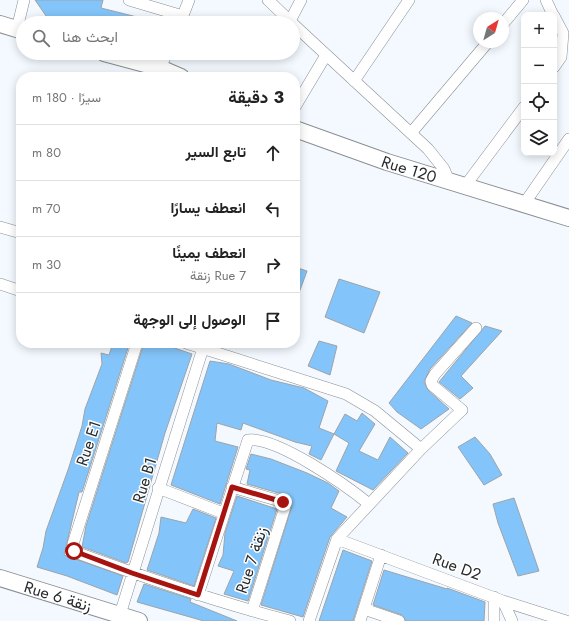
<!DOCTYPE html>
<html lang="ar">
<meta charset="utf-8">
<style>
:root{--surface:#fff;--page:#f2f2f2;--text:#222;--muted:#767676;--line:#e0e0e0}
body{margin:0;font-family:Jost,Vazirmatn,sans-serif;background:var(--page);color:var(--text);direction:rtl}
.controls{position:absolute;right:12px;top:12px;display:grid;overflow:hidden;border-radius:8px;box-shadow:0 2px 10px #0003}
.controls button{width:36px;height:36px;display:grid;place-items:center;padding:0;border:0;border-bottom:1px solid var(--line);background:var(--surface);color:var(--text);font:20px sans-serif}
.compass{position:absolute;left:473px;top:12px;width:36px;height:36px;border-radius:50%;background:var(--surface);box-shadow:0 2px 10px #0003;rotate:37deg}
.stop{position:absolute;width:12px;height:12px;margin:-9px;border:3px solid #a7130f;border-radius:50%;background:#fff}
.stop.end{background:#a7130f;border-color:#fff;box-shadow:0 1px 4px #0008}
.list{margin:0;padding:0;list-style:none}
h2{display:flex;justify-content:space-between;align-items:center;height:52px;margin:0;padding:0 16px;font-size:17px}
h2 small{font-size:13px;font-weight:400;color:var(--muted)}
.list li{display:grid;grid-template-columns:26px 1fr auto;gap:12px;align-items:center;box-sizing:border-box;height:56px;padding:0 16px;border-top:1px solid var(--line)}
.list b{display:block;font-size:15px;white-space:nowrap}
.list p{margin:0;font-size:13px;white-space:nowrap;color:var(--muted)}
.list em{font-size:13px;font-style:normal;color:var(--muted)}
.icon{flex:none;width:22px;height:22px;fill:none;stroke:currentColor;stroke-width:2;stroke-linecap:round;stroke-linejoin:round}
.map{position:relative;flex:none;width:569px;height:621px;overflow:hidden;direction:ltr}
.search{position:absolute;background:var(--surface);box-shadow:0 2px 10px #0003;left:16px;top:16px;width:284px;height:44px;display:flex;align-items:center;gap:10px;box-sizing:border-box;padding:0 14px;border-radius:22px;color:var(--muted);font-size:15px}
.panel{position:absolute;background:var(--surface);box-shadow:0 2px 10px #0003;left:16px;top:72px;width:284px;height:276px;border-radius:16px;direction:rtl}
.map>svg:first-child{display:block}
.building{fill:#83c5fa;stroke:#9ea3a7}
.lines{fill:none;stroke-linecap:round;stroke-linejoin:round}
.street-casing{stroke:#8a8f93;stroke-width:12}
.secondary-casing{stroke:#8a8f93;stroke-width:18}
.street{stroke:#fff;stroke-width:11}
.secondary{stroke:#fff;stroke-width:16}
.route{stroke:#a7130f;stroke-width:5}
.labels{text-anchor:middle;stroke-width:3;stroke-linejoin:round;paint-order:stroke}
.street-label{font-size:16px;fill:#282a2c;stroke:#fff}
</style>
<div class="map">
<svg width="569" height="621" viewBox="0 0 569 621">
<rect width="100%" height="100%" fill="#f3f9fe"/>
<path class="building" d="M35 0H103L101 8 149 20V23H51Z
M295 267 307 271 296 301H295Z
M339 279 380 292 364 333 325 317Z
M456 316 472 323 430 369 424 382 428 390 449 409 421 429 397 412 389 403Z
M485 326 502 331 461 376 473 388 460 399 439 382Z
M319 341 337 346 330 375 308 366Z
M113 343 128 348 82 492H79L64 555 123 576 117 595 67 576 37 567 43 548 46 531 68 470 82 426 85 409 102 364 101 353 109 355Z
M144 343H160L192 354 165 433 128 562 126 563 82 547 86 526Z
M210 361 229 364 271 380 304 388 328 401 319 428 334 434 321 460 309 454 312 446 295 442 243 423 241 430 217 423 215 441 238 447 220 504 171 485Z
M362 413 375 424 359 451 378 460 390 437 408 453 373 490 336 471 349 443 334 434 345 414 357 421Z
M475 437 490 454 502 475 484 485 458 447Z
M251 454 271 459 307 473 328 483 339 491 331 508 347 517 330 537 303 617 261 605 292 506 282 494 247 484 250 470 246 469Z
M237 496 277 509 248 601 224 594 234 571 218 566 223 555 225 533Z
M514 498 539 571 518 576 498 523 493 504Z
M193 509 216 518 194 586 147 570 159 533 161 517 186 523Z
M343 550 372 561 353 621H319Z
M384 570 447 589V588L485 602 484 621H406L402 615 373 605Z
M144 584 191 599 190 602 237 621H204L137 602Z"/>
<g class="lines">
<defs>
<path id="street" d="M129 0 183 16
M268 0 292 23
M546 0 553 15
M554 16 563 33 561 57
M290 21 301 0
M180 23 189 0
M293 24 428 149 444 169 449 181
M503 24 523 0
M17 29 24 0
M554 67 561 57
M160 68 167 53
M354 81 409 0
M295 107 326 55
M411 133 488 42
M465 186 524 107
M524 204 569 139
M0 227 21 233
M0 284 21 291
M137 343 73 544V550L75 552C146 578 217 602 290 621
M186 343 346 394 375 411 421 449
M232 487 280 501 285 507 252 611
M158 488 223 513
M337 539 503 601 566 621
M198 595 248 440C276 436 347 486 369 504
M503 601 512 621
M364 609 399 621
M118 621 203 348
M309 621 337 539 421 449 462 410 432 385 431 381 435 374 476 328
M360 621 381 555
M494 621V597"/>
<g id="secondary">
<path d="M0 24 23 31"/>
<path d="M104 53 160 68 181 77"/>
<path id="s1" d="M295 129 387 162 569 218"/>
<path d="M0 578 139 621"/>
</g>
</defs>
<use href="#street" class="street-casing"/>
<use href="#secondary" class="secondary-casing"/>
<use href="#street" class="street"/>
<use href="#secondary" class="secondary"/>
</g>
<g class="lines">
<path class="route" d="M74 551 132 573 198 595 232 487 283 502"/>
</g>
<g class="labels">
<g class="street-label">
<text dy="6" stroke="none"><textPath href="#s1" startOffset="121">Rue 120</textPath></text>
<text transform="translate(88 443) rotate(-72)" y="6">Rue E1</text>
<text transform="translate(144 480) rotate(-73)" y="6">Rue B1</text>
<text transform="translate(251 560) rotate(-72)" y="6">Rue 7 زنقة</text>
<text transform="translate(457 566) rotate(20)" y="6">Rue D2</text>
<text transform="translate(58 596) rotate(17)" y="6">Rue 6 زنقة</text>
</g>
</g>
</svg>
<div class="controls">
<button>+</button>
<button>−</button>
<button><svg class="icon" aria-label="locate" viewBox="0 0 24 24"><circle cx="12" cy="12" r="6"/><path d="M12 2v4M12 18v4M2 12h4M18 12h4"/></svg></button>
<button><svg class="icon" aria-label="layers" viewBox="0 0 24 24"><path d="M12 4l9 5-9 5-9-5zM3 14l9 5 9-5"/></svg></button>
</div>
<svg class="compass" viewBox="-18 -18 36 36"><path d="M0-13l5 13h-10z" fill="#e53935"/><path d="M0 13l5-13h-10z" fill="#767676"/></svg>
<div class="stop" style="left:74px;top:551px"></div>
<div class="stop end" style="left:283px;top:502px"></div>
<div class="search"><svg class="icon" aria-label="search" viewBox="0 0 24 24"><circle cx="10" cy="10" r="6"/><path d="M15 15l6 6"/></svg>ابحث هنا</div>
<section class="panel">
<h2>3 دقيقة<small>سيرًا · 180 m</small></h2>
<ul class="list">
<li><svg class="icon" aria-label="ahead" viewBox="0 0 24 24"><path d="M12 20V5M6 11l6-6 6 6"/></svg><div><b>تابع السير</b></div><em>80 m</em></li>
<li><svg class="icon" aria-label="left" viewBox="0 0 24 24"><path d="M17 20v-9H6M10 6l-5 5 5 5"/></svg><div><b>انعطف يسارًا</b></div><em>70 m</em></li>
<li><svg class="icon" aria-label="right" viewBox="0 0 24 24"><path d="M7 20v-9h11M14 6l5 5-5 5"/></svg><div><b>انعطف يمينًا</b><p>Rue 7 زنقة</p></div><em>30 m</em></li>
<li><svg class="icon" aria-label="arrive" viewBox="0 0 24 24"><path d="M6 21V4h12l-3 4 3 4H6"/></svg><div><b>الوصول إلى الوجهة</b></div></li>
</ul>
</section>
</div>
